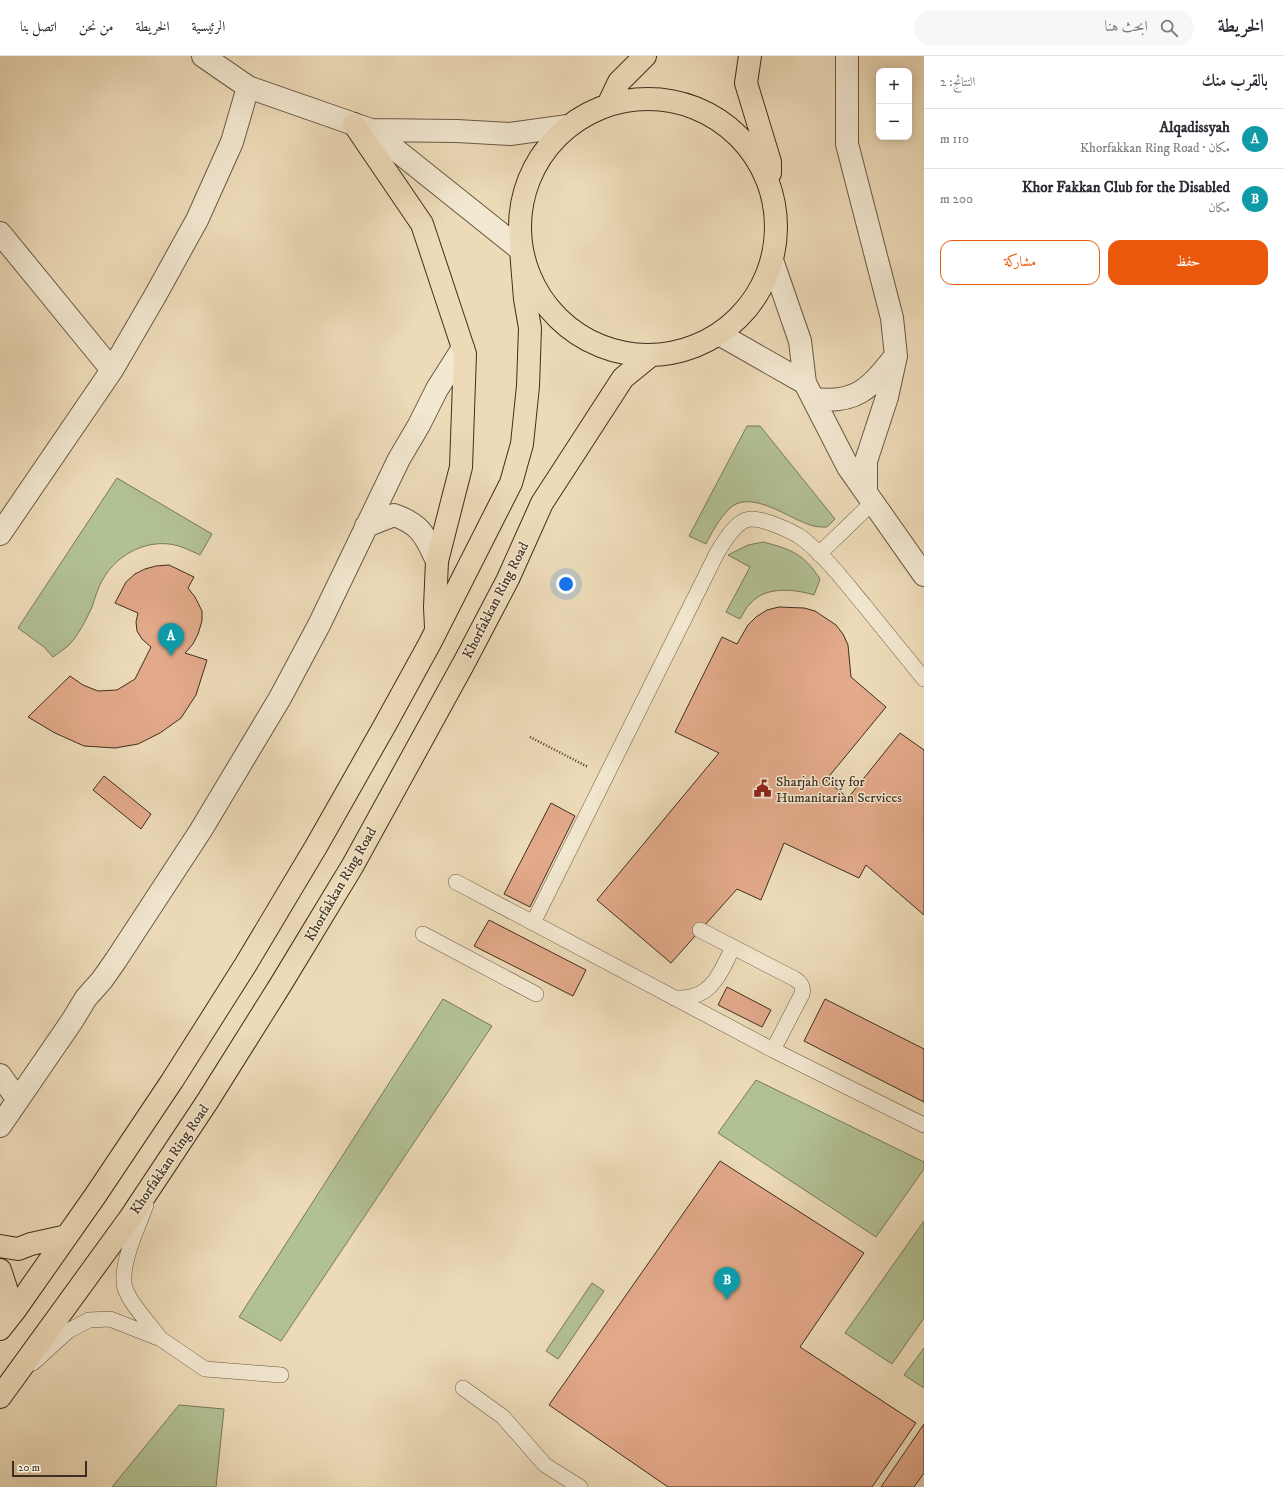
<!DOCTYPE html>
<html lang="ar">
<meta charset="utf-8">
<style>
:root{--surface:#fff;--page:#f7f7f7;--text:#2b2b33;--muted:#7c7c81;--line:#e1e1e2;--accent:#ea580c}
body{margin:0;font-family:"IM FELL DW Pica",Amiri,serif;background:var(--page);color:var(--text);direction:rtl}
.controls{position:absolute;right:12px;top:12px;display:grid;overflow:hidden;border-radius:8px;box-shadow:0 2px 10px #0003}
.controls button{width:36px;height:36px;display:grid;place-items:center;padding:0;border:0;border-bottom:1px solid var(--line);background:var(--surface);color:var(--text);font:20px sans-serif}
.scale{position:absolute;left:12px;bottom:10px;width:75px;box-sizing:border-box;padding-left:4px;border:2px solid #3f2e1f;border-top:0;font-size:11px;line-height:14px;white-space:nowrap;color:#3f2e1f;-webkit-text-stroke:3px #f3e8d1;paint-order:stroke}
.you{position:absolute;left:566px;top:528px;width:14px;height:14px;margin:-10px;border:3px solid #fff;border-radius:50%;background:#1a73e8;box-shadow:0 0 0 6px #1a73e833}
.badge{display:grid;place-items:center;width:26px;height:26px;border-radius:50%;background:var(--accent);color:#fff;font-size:13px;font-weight:700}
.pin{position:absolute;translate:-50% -33px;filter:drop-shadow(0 1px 2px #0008)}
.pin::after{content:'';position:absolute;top:21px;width:14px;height:12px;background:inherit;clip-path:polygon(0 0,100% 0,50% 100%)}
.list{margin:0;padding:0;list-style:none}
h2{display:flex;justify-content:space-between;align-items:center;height:52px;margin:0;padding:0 16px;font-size:17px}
h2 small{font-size:13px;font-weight:400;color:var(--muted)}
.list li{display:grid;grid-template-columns:26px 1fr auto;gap:12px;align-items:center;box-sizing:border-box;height:60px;padding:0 16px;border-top:1px solid var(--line)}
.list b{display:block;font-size:15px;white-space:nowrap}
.list p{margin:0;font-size:13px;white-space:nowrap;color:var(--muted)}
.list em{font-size:13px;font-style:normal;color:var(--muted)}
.actions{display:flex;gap:8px;padding:12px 16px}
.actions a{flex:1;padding:9px 0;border:1px solid var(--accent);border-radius:12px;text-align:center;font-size:14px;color:var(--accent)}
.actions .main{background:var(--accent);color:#fff}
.icon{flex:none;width:22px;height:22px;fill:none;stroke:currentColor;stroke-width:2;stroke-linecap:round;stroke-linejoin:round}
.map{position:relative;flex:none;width:924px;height:1431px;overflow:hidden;direction:ltr}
header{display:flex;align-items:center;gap:24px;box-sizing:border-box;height:56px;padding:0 20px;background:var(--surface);border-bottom:1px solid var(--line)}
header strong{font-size:19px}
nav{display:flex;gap:22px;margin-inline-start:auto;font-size:14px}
.search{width:280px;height:36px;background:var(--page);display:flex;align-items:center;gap:10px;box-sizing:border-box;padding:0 14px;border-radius:22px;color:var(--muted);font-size:15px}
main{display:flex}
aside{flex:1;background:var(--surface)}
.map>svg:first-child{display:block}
.green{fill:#b2c194;stroke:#78785a}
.building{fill:#e2a98a;stroke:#3f2e1f}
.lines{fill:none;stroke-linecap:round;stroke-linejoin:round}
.lane-casing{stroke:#6a5945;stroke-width:16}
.street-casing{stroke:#6a5945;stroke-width:24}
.highway-casing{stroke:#3f2e1f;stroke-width:24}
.path{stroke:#3f2e1f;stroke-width:2.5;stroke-dasharray:1 2;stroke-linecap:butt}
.lane{stroke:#f3e8d1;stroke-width:15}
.street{stroke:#f3e8d1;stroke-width:22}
.highway{stroke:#eddbb8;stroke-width:22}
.labels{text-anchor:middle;stroke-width:3;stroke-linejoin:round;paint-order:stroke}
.street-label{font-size:14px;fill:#3f2e1f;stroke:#f3e8d1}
.poi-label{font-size:14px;fill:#3f2e1f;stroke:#f3e8d1;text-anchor:start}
</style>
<header>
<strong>الخريطة</strong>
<div class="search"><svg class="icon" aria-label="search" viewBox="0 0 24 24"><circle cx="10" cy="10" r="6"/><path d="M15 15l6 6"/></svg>ابحث هنا</div>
<nav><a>الرئيسية</a><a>الخريطة</a><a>من نحن</a><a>اتصل بنا</a></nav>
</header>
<main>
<aside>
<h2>بالقرب منك<small>النتائج: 2</small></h2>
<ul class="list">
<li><span class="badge" style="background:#0f9aa8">A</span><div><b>Alqadissyah</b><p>مكان · Khorfakkan Ring Road</p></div><em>110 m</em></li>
<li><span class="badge" style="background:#0f9aa8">B</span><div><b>Khor Fakkan Club for the Disabled</b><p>مكان</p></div><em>200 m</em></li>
</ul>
<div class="actions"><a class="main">حفظ</a><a>مشاركة</a></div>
</aside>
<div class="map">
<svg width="924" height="1431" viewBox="0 0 924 1431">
<rect width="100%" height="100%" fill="#eddbb8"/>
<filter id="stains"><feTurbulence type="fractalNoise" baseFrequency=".005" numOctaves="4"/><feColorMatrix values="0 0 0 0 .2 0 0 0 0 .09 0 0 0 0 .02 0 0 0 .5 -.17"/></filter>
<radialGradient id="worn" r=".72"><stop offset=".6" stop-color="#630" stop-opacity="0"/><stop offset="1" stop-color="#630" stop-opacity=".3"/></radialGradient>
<path class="green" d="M747 370H760L835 463 827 471C823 471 818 471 814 470 791 465 751 431 729 453 719 463 712 476 706 488L689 480Z
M117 422 212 478 200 499C191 495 180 489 169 488 143 485 116 500 103 523 98 531 95 542 92 551 86 564 78 580 68 590 63 594 58 597 53 601L44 591 18 572Z
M763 486C791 493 804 498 820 523L814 539C795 533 765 530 751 547 746 551 743 558 740 563L726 556 750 511 728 499 748 489Z
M443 943 492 970 281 1285 239 1261Z
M756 1024 924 1106V1113L876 1181 718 1077Z
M924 1165V1262L892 1308 845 1277Z
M592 1227 604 1235 558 1303 546 1295Z
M924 1292V1332L904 1319Z
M179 1349 224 1353 216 1431H112Z"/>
<path class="building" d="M169 509 194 521 188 532 195 541 202 555V565L198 578 193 588 185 597 207 604 196 639 181 662 160 677 138 688 115 692 84 690 55 677 28 661 70 620 83 629 98 635 117 634 135 623 151 591 142 583 137 575 136 566 138 557 115 547 126 526 135 518 145 513 156 510Z
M779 551 804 552 815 555 836 569 843 578 848 589 851 621 886 651 826 724 848 742 900 677 924 694V859L866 809 859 822 784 787 761 844 737 833 671 907 597 844 719 697 675 676 722 581 737 588 748 569 756 561 767 554Z
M104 720 151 758 141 773 93 734Z
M551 747 575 760 530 851 504 838Z
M489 864 586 914 573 940 474 890Z
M727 931 771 954 762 971 718 949Z
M825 943 924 993V1046L804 985Z
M720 1105 864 1197 800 1291 916 1367 872 1431H668L549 1349Z
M924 1368V1417L914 1431H881Z"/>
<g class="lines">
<defs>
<path id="lane" d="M819 498 873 446
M456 826 773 994 924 1069
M533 867 717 497C724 486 735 465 750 463 763 462 792 475 802 482 826 501 845 526 864 549 884 574 904 598 924 623
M700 874 795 923C801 927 804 931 802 938L773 994
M423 878 536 938
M674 942C681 942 687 942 693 940 715 935 724 909 733 891
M146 1149C138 1171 119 1210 125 1232 130 1248 150 1268 160 1282
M33 1307 68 1275 89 1264 110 1263 161 1283 205 1313 281 1319
M463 1332 503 1361 545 1409 580 1431"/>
<path id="street" d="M203 0 248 31 371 74 521 194
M847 0V88L892 262 896 300 887 341 866 405V436
M371 74 457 75 510 78 568 70
M0 177 112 314
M772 204 800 285 805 327 848 411 924 519
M719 278 805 327
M813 343C856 348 869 333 894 302
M366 470 394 459C422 469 425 480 437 505
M0 478 112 314 155 240 197 164 232 86 248 31
M0 1019 18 1044
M0 1070 72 965 86 942 102 924 116 904 201 774 280 642 319 569 399 403 419 369 437 333 463 292"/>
<path id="highway" d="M750 0 746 27 770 106V117
M520 171a128 128 0 1 1 256 0a128 128 0 1 1-256 0Z
M608 49 619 26 645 0
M354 68 422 168 465 298 461 411 437 505 435 551 436 572
M0 1190 18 1193 31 1188 67 1180
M0 1214 6 1232 5 1266
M0 1273 15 1254 95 1140 172 1025 246 908 317 789 385 669 430 587 511 427 522 388 528 330 530 272 525 243 521 194
M0 1341 130 1162 207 1046 281 928 353 809 465 605 508 523 542 447 623 322 650 300"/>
</defs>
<use href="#lane" class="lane-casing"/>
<use href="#street" class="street-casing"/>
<use href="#highway" class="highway-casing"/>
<path class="path" d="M530 681 588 711"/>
<use href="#lane" class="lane"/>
<use href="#street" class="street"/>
<use href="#highway" class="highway"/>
</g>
<defs>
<symbol id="civic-bare" viewBox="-9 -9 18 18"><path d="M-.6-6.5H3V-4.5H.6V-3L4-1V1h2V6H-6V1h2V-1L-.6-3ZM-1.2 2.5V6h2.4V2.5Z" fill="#8f2418" stroke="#f3e8d1" stroke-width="2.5" paint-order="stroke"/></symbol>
</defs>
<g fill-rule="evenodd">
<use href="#civic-bare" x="750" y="720" width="25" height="25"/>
</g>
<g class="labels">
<g class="street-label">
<text transform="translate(495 544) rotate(-63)" y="5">Khorfakkan Ring Road</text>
<text transform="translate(340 828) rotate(-60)" y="5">Khorfakkan Ring Road</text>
<text transform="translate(169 1103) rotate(-56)" y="5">Khorfakkan Ring Road</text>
</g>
<g class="poi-label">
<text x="776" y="730">Sharjah City for<tspan x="776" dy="16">Humanitarian Services</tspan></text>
</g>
</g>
<rect width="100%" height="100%" filter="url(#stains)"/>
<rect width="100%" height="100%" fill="url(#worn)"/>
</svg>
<div class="controls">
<button>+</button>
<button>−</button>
</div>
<div class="scale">20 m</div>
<div class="you"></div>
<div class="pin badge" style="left:171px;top:600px;background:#0f9aa8">A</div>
<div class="pin badge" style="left:727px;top:1244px;background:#0f9aa8">B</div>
</div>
</main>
